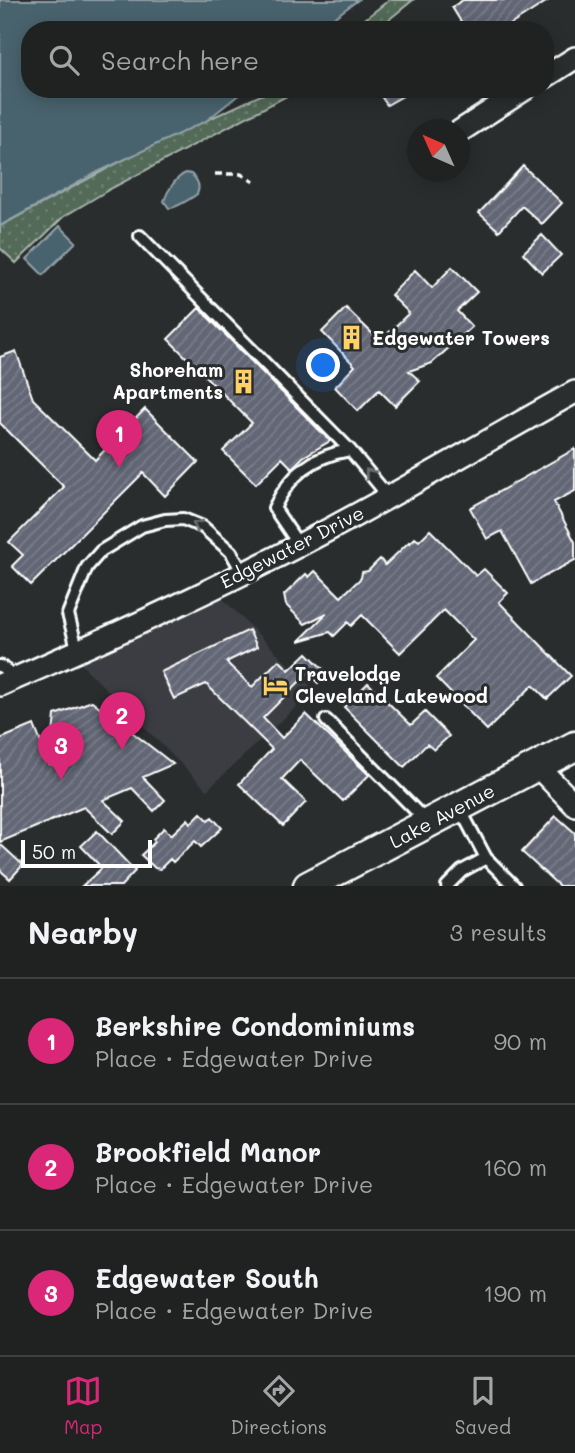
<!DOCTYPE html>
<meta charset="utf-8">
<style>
:root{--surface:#202222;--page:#2d2f2f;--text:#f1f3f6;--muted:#a2a4a5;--line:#3d3f40;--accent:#db2777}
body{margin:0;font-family:Mali,sans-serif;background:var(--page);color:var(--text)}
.compass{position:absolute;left:407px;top:119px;width:63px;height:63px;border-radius:50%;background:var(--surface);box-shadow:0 4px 18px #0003;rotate:315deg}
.scale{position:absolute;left:21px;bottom:18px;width:131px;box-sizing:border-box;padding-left:7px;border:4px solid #fff;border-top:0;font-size:19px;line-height:24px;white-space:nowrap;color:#fff;-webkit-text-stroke:5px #2a2d2e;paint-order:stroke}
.you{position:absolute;left:324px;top:366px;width:24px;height:24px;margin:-18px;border:5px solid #fff;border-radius:50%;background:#1a73e8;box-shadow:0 0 0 10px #1a73e833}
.badge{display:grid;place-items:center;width:46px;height:46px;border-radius:50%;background:var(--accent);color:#fff;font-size:23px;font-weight:700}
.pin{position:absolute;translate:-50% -58px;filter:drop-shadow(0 2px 4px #0008)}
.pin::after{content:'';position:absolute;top:37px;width:24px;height:21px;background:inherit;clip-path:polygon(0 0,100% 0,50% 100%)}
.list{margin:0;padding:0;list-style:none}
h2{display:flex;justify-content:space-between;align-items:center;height:91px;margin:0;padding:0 28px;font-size:30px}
h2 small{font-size:23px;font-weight:400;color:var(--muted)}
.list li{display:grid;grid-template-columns:46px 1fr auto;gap:21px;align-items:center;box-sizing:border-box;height:126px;padding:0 28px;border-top:2px solid var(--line)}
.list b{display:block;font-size:26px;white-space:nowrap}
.list p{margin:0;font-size:23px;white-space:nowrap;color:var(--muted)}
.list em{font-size:23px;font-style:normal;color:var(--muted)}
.icon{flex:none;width:38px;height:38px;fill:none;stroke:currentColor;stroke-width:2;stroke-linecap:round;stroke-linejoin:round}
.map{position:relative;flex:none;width:575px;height:886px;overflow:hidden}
.search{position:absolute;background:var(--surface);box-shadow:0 4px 18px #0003;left:21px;right:21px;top:21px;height:77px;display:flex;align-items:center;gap:18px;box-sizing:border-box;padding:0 24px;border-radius:28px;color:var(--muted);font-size:26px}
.sheet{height:469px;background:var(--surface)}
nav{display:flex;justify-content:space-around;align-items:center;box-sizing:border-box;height:98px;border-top:2px solid var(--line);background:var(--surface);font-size:19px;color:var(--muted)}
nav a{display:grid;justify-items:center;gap:4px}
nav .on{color:var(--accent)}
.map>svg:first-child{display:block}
.built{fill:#3b3e43}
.grass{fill:url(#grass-dots);stroke:#a8b4ac;stroke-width:2}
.water{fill:#49646e;stroke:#92a2a8;stroke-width:2}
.building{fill:url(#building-hatch);stroke:#fff;stroke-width:2}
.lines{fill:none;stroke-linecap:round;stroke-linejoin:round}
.lane-casing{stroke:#fff;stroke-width:16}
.street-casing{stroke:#fff;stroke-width:26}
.secondary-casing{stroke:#fff;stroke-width:33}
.path{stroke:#fff;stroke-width:3.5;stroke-dasharray:7 5;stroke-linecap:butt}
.lane{stroke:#2a2d2e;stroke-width:10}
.street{stroke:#2a2d2e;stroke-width:21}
.secondary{stroke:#2a2d2e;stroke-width:28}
.oneway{stroke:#6a6c6d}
.labels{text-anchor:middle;stroke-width:6;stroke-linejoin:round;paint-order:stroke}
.poi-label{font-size:19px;font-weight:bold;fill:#fff;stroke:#2a2d2e;text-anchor:start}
.street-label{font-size:19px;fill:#fff;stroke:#2a2d2e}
</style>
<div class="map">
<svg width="575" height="886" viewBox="0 0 575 886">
<defs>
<pattern id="grass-dots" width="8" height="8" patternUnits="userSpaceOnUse" patternTransform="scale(1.75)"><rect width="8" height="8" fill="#526a58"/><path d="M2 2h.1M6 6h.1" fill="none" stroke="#6c8071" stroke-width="1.8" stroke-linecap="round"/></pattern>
<pattern id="building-hatch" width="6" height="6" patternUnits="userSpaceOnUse" patternTransform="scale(1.75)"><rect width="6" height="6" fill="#626675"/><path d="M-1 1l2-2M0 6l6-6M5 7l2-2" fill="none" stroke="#7a7d8a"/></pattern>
</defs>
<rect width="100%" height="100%" fill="#2a2d2e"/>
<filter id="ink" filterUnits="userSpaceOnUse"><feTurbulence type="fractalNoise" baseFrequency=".0143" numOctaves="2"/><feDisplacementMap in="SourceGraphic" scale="14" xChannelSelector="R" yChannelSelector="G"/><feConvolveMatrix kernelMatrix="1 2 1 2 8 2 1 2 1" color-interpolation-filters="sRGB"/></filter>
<g filter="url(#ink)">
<path class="built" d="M212 588 314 690 207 790 72 655Z"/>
<path class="grass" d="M389 0H413L376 30H351Z
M274 89H300L110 189 63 217 16 263 0 248V226L138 152Z"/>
<path class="water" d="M0 0H358L317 30H30V89H246L206 121 98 172 0 226Z
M186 173 191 174C198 180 201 186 197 194 192 198 174 209 169 208L164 201C167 191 176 177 186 173Z
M60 226 76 242 43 275 27 259Z"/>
<path class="building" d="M463 0H549L502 30H466L452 7Z
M376 89H415L387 105Z
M523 166 562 203 542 224 522 206 499 231 479 213Z
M542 235 561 255 542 273 523 253Z
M452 267 477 292 457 311 472 327 432 363 409 371 420 381 395 406 379 390 358 411 335 387 355 366 322 332 346 308 380 341 409 313 391 295 415 270 432 288Z
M199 308 330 441 303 457 292 468 282 458 256 484 223 451 252 423 168 339Z
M16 351 33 399 95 460 145 409 198 462 165 496 143 473 31 585 12 566 23 555 9 542 64 487 0 423V357Z
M575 449V491L554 502 575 542V560L531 584 502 531 487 539 470 508Z
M430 530 476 576 484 569 508 593 499 602 571 676 547 699 533 685 487 730 436 678 474 640 444 610 400 653 362 615 351 626 348 622 334 636 330 632 299 641 327 613 305 624 286 605 284 595 306 574 309 577 315 571 341 597 361 578 362 572 368 571 380 559 385 565 409 542 410 543 415 538 419 541Z
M249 630 257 647 226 662 252 687 279 660 289 670 307 653 327 673 318 683 308 673 263 718 282 738 306 714 369 775 343 801 300 760 282 779 306 802 283 826 239 784 272 749 206 684 174 699 161 672Z
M368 683 411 725 425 712 449 736 434 750 427 744 404 767 344 707Z
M92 701 173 764 143 777 165 800 154 811 132 788 103 800 125 821 112 834 84 807 0 842V739L34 725 50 765 55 715Z
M201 813 208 820 212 817 222 828 201 847 195 841 173 862 170 859 160 869 155 868 141 855 155 842 153 839 164 828 171 835 188 819 191 823Z
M556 816 575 833V886H559L522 852Z
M97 831 135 871 121 886H82L102 868 81 846Z
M0 844 23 865 10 879 0 870Z"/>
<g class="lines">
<defs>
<path id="lane" d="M140 236 350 450 388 496
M299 545 274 508C290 474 313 456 350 450
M78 652 68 614 87 567 101 551 142 526 165 520 183 519 203 527 231 552 243 573
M0 666 17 677
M326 720 426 821
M459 807 486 858 514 886
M447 886 462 871 486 858"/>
<path id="street" d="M545 77 575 58
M460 131 525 89
M0 685C121 633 241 578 356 515 430 475 502 432 575 392
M537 766 575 805"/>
<path id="secondary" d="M308 886 575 746"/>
</defs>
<use href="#lane" class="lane-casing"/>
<use href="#street" class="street-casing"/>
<use href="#secondary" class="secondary-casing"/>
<path class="path" d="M215 174H241L254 182"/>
<use href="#lane" class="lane"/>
<use href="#street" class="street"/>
<use href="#secondary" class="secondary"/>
</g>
<defs><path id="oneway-chevron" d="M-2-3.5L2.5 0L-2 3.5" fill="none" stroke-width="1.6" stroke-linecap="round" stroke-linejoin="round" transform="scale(1.75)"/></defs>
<g class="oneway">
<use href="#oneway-chevron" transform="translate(369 473) rotate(-130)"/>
<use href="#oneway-chevron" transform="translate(197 525) rotate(-154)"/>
</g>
</g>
<defs>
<symbol id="building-bare" viewBox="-9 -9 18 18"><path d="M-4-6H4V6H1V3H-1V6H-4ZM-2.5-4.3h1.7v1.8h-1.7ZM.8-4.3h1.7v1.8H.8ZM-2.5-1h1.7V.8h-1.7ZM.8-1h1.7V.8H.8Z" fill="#ffd166" stroke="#2a2d2e" stroke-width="2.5" paint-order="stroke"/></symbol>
<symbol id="hotel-bare" viewBox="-9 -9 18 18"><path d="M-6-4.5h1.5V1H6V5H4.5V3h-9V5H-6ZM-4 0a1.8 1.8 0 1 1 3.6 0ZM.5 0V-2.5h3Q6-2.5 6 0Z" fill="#ffd166" stroke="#2a2d2e" stroke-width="2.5" paint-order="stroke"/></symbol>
</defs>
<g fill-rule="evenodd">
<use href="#building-bare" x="334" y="320" width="35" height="35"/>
<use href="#building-bare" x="226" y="364" width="35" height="35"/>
<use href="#hotel-bare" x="258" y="668" width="35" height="35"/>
</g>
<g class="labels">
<g class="poi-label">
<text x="372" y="345">Edgewater Towers</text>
<text x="223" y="377" text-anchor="end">Shoreham<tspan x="223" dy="22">Apartments</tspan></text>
<text x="295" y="681">Travelodge<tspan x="295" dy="22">Cleveland Lakewood</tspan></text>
</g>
<g class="street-label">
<text transform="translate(292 547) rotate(-27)" y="7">Edgewater Drive</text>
<text transform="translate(442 816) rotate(-28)" y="7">Lake Avenue</text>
</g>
</g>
</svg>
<svg class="compass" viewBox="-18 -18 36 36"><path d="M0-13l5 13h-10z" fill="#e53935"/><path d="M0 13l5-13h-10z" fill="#a2a4a5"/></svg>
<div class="scale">50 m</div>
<div class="you"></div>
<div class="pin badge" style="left:119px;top:468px">1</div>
<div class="pin badge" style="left:122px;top:750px">2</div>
<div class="pin badge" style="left:61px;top:780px">3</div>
<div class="search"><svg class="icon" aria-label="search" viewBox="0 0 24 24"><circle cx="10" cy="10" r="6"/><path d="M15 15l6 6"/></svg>Search here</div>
</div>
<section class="sheet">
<h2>Nearby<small>3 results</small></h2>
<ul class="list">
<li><span class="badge">1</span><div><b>Berkshire Condominiums</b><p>Place · Edgewater Drive</p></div><em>90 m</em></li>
<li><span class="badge">2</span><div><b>Brookfield Manor</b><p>Place · Edgewater Drive</p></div><em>160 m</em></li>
<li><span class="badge">3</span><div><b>Edgewater South</b><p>Place · Edgewater Drive</p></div><em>190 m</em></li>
</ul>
</section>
<nav>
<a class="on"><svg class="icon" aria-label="map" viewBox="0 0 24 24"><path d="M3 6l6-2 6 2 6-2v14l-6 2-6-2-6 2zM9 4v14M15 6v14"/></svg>Map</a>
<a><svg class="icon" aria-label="directions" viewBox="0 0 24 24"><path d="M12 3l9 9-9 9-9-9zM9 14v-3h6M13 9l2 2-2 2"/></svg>Directions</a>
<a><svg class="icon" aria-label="saved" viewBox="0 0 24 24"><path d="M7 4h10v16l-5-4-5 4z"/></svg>Saved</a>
</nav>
